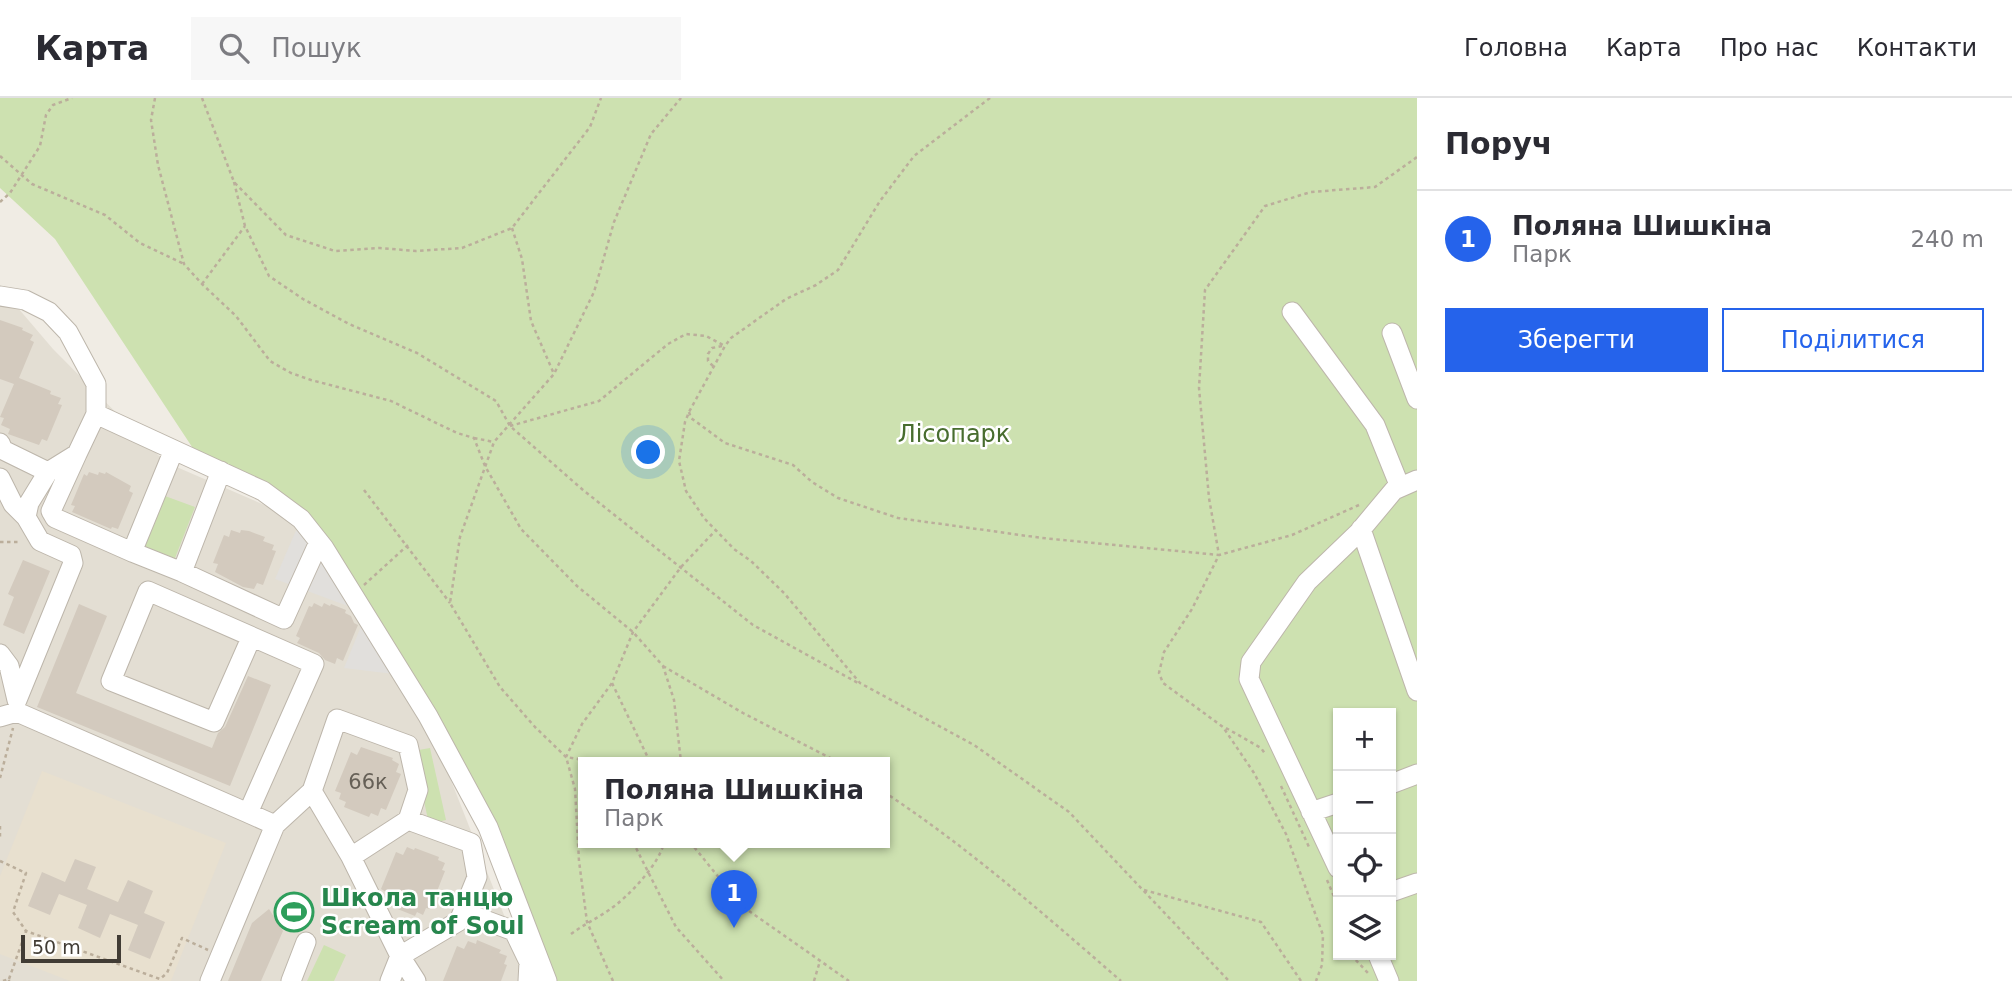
<!DOCTYPE html>
<html lang="uk">
<meta charset="utf-8">
<style>
:root{--surface:#fff;--page:#f7f7f7;--text:#2b2b33;--muted:#7c7c81;--line:#e1e1e2;--accent:#2563eb}
body{margin:0;font-family:"DejaVu Sans",sans-serif;background:var(--page);color:var(--text)}
.controls{position:absolute;right:21px;bottom:21px;display:grid;overflow:hidden;border-radius:0px;box-shadow:0 2px 5px #0004}
.controls button{width:63px;height:63px;display:grid;place-items:center;padding:0;border:0;border-bottom:2px solid var(--line);background:var(--surface);color:var(--text);font:35px sans-serif}
.scale{position:absolute;left:21px;bottom:18px;width:100px;box-sizing:border-box;padding-left:7px;border:4px solid #413c35;border-top:0;font-size:19px;line-height:24px;white-space:nowrap;color:#413c35;-webkit-text-stroke:5px #fff;paint-order:stroke}
.you{position:absolute;left:649px;top:355px;width:24px;height:24px;margin:-18px;border:5px solid #fff;border-radius:50%;background:#1a73e8;box-shadow:0 0 0 10px #1a73e833}
.badge{display:grid;place-items:center;width:46px;height:46px;border-radius:50%;background:var(--accent);color:#fff;font-size:23px;font-weight:700}
.pin{position:absolute;translate:-50% -58px;filter:drop-shadow(0 2px 4px #0008)}
.pin::after{content:'';position:absolute;top:37px;width:24px;height:21px;background:inherit;clip-path:polygon(0 0,100% 0,50% 100%)}
.popup{position:absolute;left:578px;top:659px;width:312px;height:91px;box-sizing:border-box;display:grid;place-content:center;border-radius:0px;background:var(--surface);filter:drop-shadow(0 2px 5px #0005);font-size:23px;white-space:nowrap;color:var(--muted)}
.popup b{font-size:26px;color:var(--text)}
.popup::after{content:'';position:absolute;left:50%;top:100%;margin-left:-14px;border:14px solid transparent;border-top-color:var(--surface)}
.list{margin:0;padding:0;list-style:none}
h2{display:flex;justify-content:space-between;align-items:center;height:91px;margin:0;padding:0 28px;font-size:30px}
h2 small{font-size:23px;font-weight:400;color:var(--muted)}
.list li{display:grid;grid-template-columns:46px 1fr auto;gap:21px;align-items:center;box-sizing:border-box;height:98px;padding:0 28px;border-top:2px solid var(--line)}
.list b{display:block;font-size:26px;white-space:nowrap}
.list p{margin:0;font-size:23px;white-space:nowrap;color:var(--muted)}
.list em{font-size:23px;font-style:normal;color:var(--muted)}
.actions{display:flex;gap:14px;padding:21px 28px}
.actions a{flex:1;padding:16px 0;border:2px solid var(--accent);border-radius:0px;text-align:center;font-size:24px;color:var(--accent)}
.actions .main{background:var(--accent);color:#fff}
.icon{flex:none;width:38px;height:38px;fill:none;stroke:currentColor;stroke-width:2;stroke-linecap:round;stroke-linejoin:round}
.map{position:relative;flex:none;width:1417px;height:883px;overflow:hidden}
header{display:flex;align-items:center;gap:42px;box-sizing:border-box;height:98px;padding:0 35px;background:var(--surface);border-bottom:2px solid var(--line)}
header strong{font-size:33px}
nav{display:flex;gap:38px;margin-inline-start:auto;font-size:24px}
.search{width:490px;height:63px;background:var(--page);display:flex;align-items:center;gap:18px;box-sizing:border-box;padding:0 24px;border-radius:0px;color:var(--muted);font-size:26px}
main{display:flex}
aside{flex:1;background:var(--surface)}
.map>svg:first-child{display:block}
.residential{fill:#e3ded3}
.education{fill:#e8e0cf}
.green{fill:#cde1b0;fill-rule:evenodd}
.parking{fill:#e1dfdc}
.building{fill:#d3cabe}
.lines{fill:none;stroke-linecap:round;stroke-linejoin:round}
.minor-casing{stroke:#bdb6ab;stroke-width:21}
.path{stroke:#bbae9b;stroke-width:2.5;stroke-dasharray:3.5 3.5;stroke-linecap:butt}
.minor{stroke:#fff;stroke-width:19}
.labels{text-anchor:middle;stroke-width:5;stroke-linejoin:round;paint-order:stroke}
.number-label{font-size:21px;fill:#666057}
.park-label{font-size:24px;fill:#486d2f;stroke:#fff}
.leisure-label{font-size:24px;font-weight:bold;fill:#27864d;stroke:#fff;text-anchor:start}
</style>
<header>
<strong>Карта</strong>
<div class="search"><svg class="icon" aria-label="search" viewBox="0 0 24 24"><circle cx="10" cy="10" r="6"/><path d="M15 15l6 6"/></svg>Пошук</div>
<nav><a>Головна</a><a>Карта</a><a>Про нас</a><a>Контакти</a></nav>
</header>
<main>
<div class="map">
<svg width="1417" height="883" viewBox="0 0 1417 883">
<rect width="100%" height="100%" fill="#f0ece4"/>
<path class="residential" d="M0 206 18 210 53 251 165 364 276 412 300 427 428 624 530 883H0Z"/>
<path class="education" d="M42 673 226 745 171 883H70L0 856V778Z"/>
<path class="green" d="M0 0H1417V883H541L447 650 320 440 200 361 55 141 0 90ZM1338 615H1391V857H1338ZM584 664H884V744H584Z
M165 398 195 409 168 478 138 466Z
M430 650 446 722 429 726 413 653Z
M324 847 346 857 334 883H307Z"/>
<path class="parking" d="M301 421 364 514 275 481Z
M366 516 402 577 344 570Z"/>
<path class="building" d="M0 222 23 230 22 232 33 237 30 242 34 244 19 280 51 293 50 296 61 300 58 306 62 307 47 343 42 341 39 347 8 336 10 331 1 327 4 320 0 319 14 286 0 281Z
M89 374 98 377 99 374 105 376 106 374 131 388 129 393 133 395 118 431 112 429 111 431 72 414 75 408 71 407 84 376 87 378Z
M231 432 240 435 241 432 249 433 265 439 263 443 274 447 272 452 276 453 263 487 257 485 254 491 243 489 215 474 218 466 213 465 224 437 229 439Z
M23 462 50 473 24 536 3 527 14 499 8 496Z
M314 505 322 509 324 505 330 508 331 506 346 512 345 515 351 518 354 525 358 527 343 563 337 560 335 566 325 562 319 555 297 545 300 540 296 538 309 508 312 509Z
M79 506 107 518 76 595 212 650 218 635 225 629 248 578 271 587 230 688 37 609Z
M361 649 393 660 392 662 399 666 396 674 401 676 386 712 381 710 378 718 371 715 369 719 344 709 346 704 339 701 341 695 335 693 351 654 357 657Z
M407 749 414 752 415 750 439 759 438 762 445 765 442 772 445 773 430 811 426 810 423 817 417 814 415 818 390 808 392 804 384 799 386 794 381 791 396 754 403 757Z
M75 761 96 769 87 791 118 804 128 782 153 793 144 815 165 824 150 861 128 852 138 827 110 816 100 840 78 830 87 807 59 796 50 817 28 808 42 774 65 784Z
M269 811 283 833 261 883H228L252 825Z
M477 842 501 852 499 855 507 858 504 866 507 867 501 883H443L457 848 464 851 468 843 476 846Z"/>
<g class="lines">
<defs>
<path id="minor" d="M0 198 25 202 49 214 68 234 96 286V316L77 356 48 374 29 405 26 419 40 443 71 457 73 465 17 602
M1292 214 1375 327 1400 389
M1392 235 1417 301
M96 316 263 393 301 421 324 450 428 618 488 729 547 883
M0 345 3 352 48 374
M173 354 132 454 182 474 221 373
M77 356 51 413 55 420 132 454
M0 380 13 406 26 419
M1361 431 1417 593
M182 474 284 521 319 444
M0 556 9 568 17 602
M0 619 17 614 248 715
M1391 686 1417 676
M312 693 351 759 400 858 416 883
M1311 714 1338 705
M275 727 312 693 337 621 408 647 418 692 408 722 351 759
M1338 770 1249 581 1251 564 1307 484 1359 434 1394 392 1417 382
M1391 794 1417 785
M463 814 514 833 529 864 528 883
M1378 857 1389 883
M210 883 275 727 248 715 314 566 148 493 111 583 214 624 251 540
M291 883 306 844
M390 883 400 858 459 823 477 779 471 745 408 722"/>
</defs>
<use href="#minor" class="minor-casing"/>
<path class="path" d="M155 0 151 22 158 67 184 166 202 186 236 218 270 263 291 275 311 282 391 303 457 335 474 340 485 368 521 431 577 488 633 534 663 568 674 602 681 664
M202 0 234 84 286 137 335 153 380 150 416 153 462 150 512 130 590 29 601 0
M990 0 914 58 880 103 838 172 816 187 786 201 731 240 725 248 689 314 685 324 679 363 686 393 704 420 734 451 751 463 784 495 860 585 974 647 1069 714 1229 883
M0 58 32 86 105 117 140 145 184 166
M234 84 245 128 269 178 303 201 349 226 417 255 496 303 510 328 583 392 753 527 858 585
M0 104 10 95 40 48 46 17 53 7 72 0
M512 130 522 161 531 223 554 276
M202 186 245 128
M713 268 708 263V256L712 250 722 248
M689 314 691 320 725 345 793 367 812 384 838 400 898 420 1042 440 1219 457 1192 511 1164 554 1159 575 1163 585 1223 629 1254 675 1286 736 1323 837 1322 867 1316 883
M510 328 599 303 668 246 686 236 706 238 725 248
M474 340 494 344
M364 392 450 505
M1359 407 1292 437 1219 457 1209 400 1199 290 1205 192 1265 108 1311 94 1375 89 1417 59
M0 444H21
M364 487 408 447
M663 568 743 615 838 664
M612 585 650 664
M1226 630 1261 650 1266 657
M584 668 578 661 566 659 582 626 612 585 633 534 681 469 715 433
M0 680 13 630
M1281 688 1309 749
M884 694C969 750 1045 817 1121 883
M0 728V740
M633 744 676 829 724 883
M690 744 742 808 849 883
M0 763 26 775 13 814 26 833
M1327 782 1338 808
M1144 792 1261 824 1301 883
M571 836C583 827 596 821 609 812 627 800 660 766 664 744
M1351 857 1368 875
M9 881 26 833 160 881 167 875 182 840 208 852
M3 883 9 881V883
M613 883 587 824 579 763 575 691 566 659 535 629 500 589 450 505 460 439 494 344 554 276 594 194 614 124 651 36 681 0
M814 883 820 863"/>
<use href="#minor" class="minor"/>
</g>
<defs>
<symbol id="stadium-ring" viewBox="-11 -11 22 22"><circle r="9.5" fill="#fff" stroke="#2e9e5b" stroke-width="1.5"/><path d="M0-5a6.5 5 0 1 0 0 10a6.5 5 0 1 0 0-10ZM-3.5-1.8h7v3.6h-7Z" fill="#2e9e5b"/></symbol>
</defs>
<g fill-rule="evenodd">
<use href="#stadium-ring" x="272" y="792" width="44" height="44"/>
</g>
<g class="labels">
<g class="number-label">
<text x="368" y="691">66к</text>
</g>
<g class="park-label">
<text x="954" y="344">Лісопарк</text>
</g>
<g class="leisure-label">
<text x="321" y="808">Школа танцю<tspan x="321" dy="28">Scream of Soul</tspan></text>
</g>
</g>
</svg>
<div class="controls">
<button>+</button>
<button>−</button>
<button><svg class="icon" aria-label="locate" viewBox="0 0 24 24"><circle cx="12" cy="12" r="6"/><path d="M12 2v4M12 18v4M2 12h4M18 12h4"/></svg></button>
<button><svg class="icon" aria-label="layers" viewBox="0 0 24 24"><path d="M12 4l9 5-9 5-9-5zM3 14l9 5 9-5"/></svg></button>
</div>
<div class="scale">50 m</div>
<div class="you"></div>
<div class="pin badge" style="left:734px;top:830px">1</div>
<div class="popup"><b>Поляна Шишкіна</b>Парк</div>
</div>
<aside>
<h2>Поруч<small></small></h2>
<ul class="list">
<li><span class="badge">1</span><div><b>Поляна Шишкіна</b><p>Парк</p></div><em>240 m</em></li>
</ul>
<div class="actions"><a class="main">Зберегти</a><a>Поділитися</a></div>
</aside>
</main>
